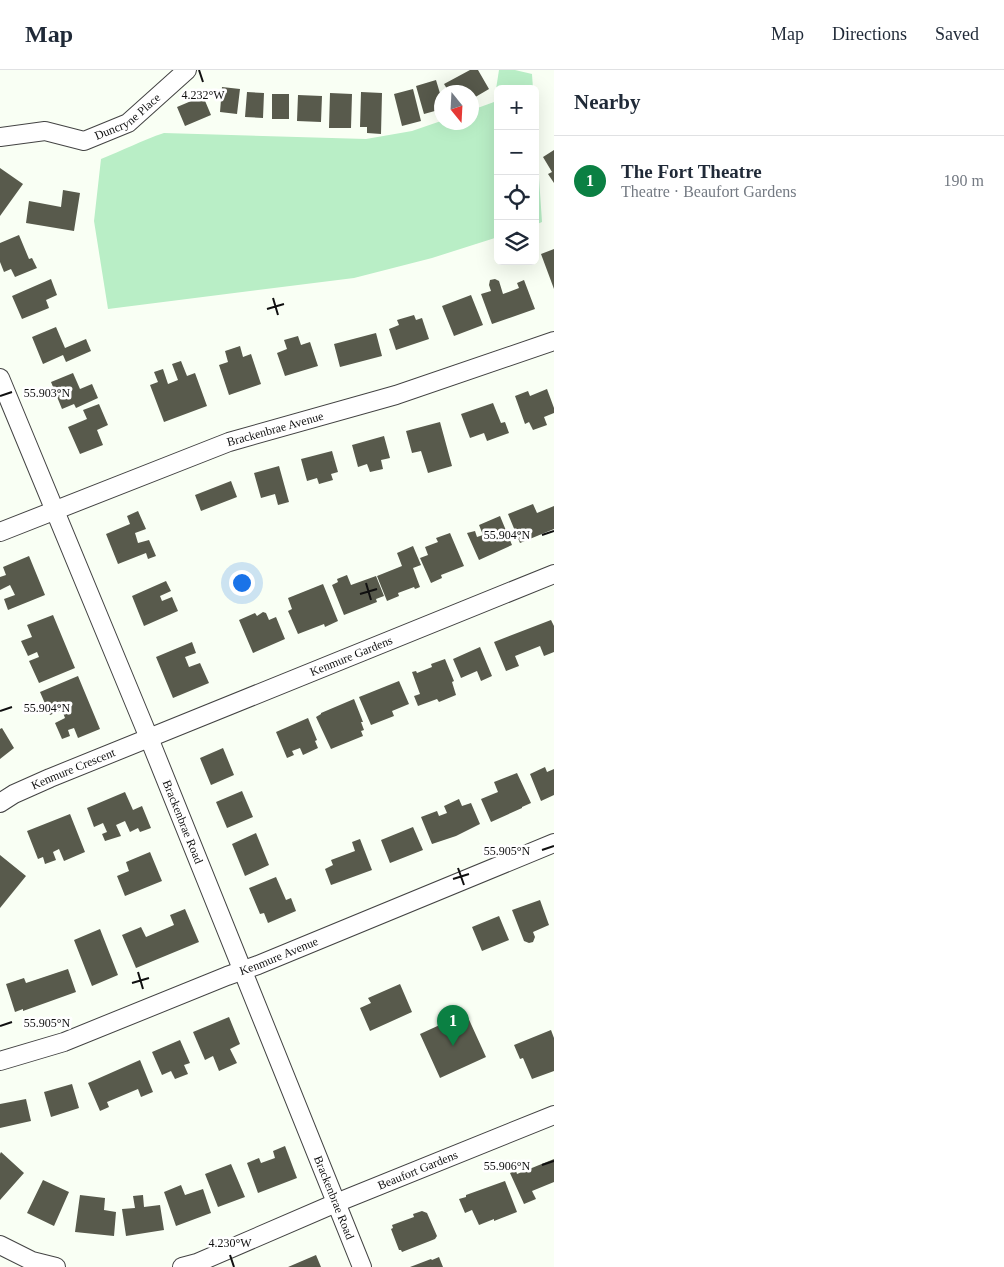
<!DOCTYPE html>
<meta charset="utf-8">
<style>
:root{--surface:#fff;--page:#f6f6f7;--text:#1f2937;--muted:#747a83;--line:#e0e1e3;--accent:#0b8043}
body{margin:0;font-family:"Times New Roman",serif;background:var(--page);color:var(--text)}
.controls{position:absolute;right:15px;top:15px;display:grid;overflow:hidden;border-radius:8px;box-shadow:0 5px 20px #0002}
.controls button{width:45px;height:45px;display:grid;place-items:center;padding:0;border:0;border-bottom:1px solid var(--line);background:var(--surface);color:var(--text);font:25px sans-serif}
.compass{position:absolute;left:434px;top:15px;width:45px;height:45px;border-radius:50%;background:var(--surface);box-shadow:0 5px 20px #0002;rotate:162deg}
.you{position:absolute;left:241px;top:512px;width:18px;height:18px;margin:-12px;border:4px solid #fff;border-radius:50%;background:#1a73e8;box-shadow:0 0 0 8px #1a73e833}
.badge{display:grid;place-items:center;width:32px;height:32px;border-radius:50%;background:var(--accent);color:#fff;font-size:16px;font-weight:700}
.pin{position:absolute;translate:-50% -41px;filter:drop-shadow(0 1px 2px #0008)}
.pin::after{content:'';position:absolute;top:26px;width:18px;height:15px;background:inherit;clip-path:polygon(0 0,100% 0,50% 100%)}
.list{margin:0;padding:0;list-style:none}
h2{display:flex;justify-content:space-between;align-items:center;height:65px;margin:0;padding:0 20px;font-size:21px}
h2 small{font-size:16px;font-weight:400;color:var(--muted)}
.list li{display:grid;grid-template-columns:32px 1fr auto;gap:15px;align-items:center;box-sizing:border-box;height:90px;padding:0 20px;border-top:1px solid var(--line)}
.list b{display:block;font-size:19px;white-space:nowrap}
.list p{margin:0;font-size:16px;white-space:nowrap;color:var(--muted)}
.list em{font-size:16px;font-style:normal;color:var(--muted)}
.icon{flex:none;width:28px;height:28px;fill:none;stroke:currentColor;stroke-width:2;stroke-linecap:round;stroke-linejoin:round}
.map{position:relative;flex:none;width:554px;height:1197px;overflow:hidden}
header{display:flex;align-items:center;gap:30px;box-sizing:border-box;height:70px;padding:0 25px;background:var(--surface);border-bottom:1px solid var(--line)}
header strong{font-size:24px}
nav{display:flex;gap:28px;margin-inline-start:auto;font-size:18px}
main{display:flex}
aside{flex:1;background:var(--surface)}
.map>svg:first-child{display:block}
.green{fill:#b9eec6}
.building{fill:#585a4c}
.lines{fill:none;stroke-linecap:round;stroke-linejoin:round}
.minor-casing{stroke:#434343;stroke-width:20}
.minor{stroke:#fff;stroke-width:18}
.ticks{fill:none;stroke:#101010;stroke-width:2}
.labels{text-anchor:middle;stroke-width:5;stroke-linejoin:round;paint-order:stroke}
.street-label{font-size:12px;fill:#101010;stroke:#fff}
.ticks-label{font-size:12px;text-anchor:middle;fill:#101010;stroke:#fff;stroke-width:5;stroke-linejoin:round;paint-order:stroke}
</style>
<header>
<strong>Map</strong>
<nav><a>Map</a><a>Directions</a><a>Saved</a></nav>
</header>
<main>
<div class="map">
<svg width="554" height="1197" viewBox="0 0 554 1197">
<rect width="100%" height="100%" fill="#f9fff4"/>
<path class="green" d="M499 0H515L532 4 533 19H498V167L432 188 354 208 108 239 94 151 101 89C122 81 142 70 164 63L366 69 412 61 441 51 442 52H472V40L494 32Z
M535 49 542 152 535 155Z"/>
<path class="building" d="M470 0H478L489 19 472 29V22H449L444 14Z
M436 10 442 30V39L424 44 416 16Z
M222 17 240 19 237 44 220 42Z
M413 19 421 51 402 56 394 24Z
M247 22 264 23 263 48 245 47Z
M361 22 382 23 381 64 367 63V57H360Z
M330 23 352 24 351 58H329Z
M272 24H289V49H272Z
M298 25 322 26 321 52 297 51Z
M203 26 211 45 185 56 177 37Z
M554 80V113L548 104 552 102 543 87Z
M0 98 23 114 0 146Z
M63 120 80 123 74 161 26 153 29 131 61 137Z
M19 165 29 189 32 188 37 198 15 207 11 199 4 202 0 192V173Z
M554 179V219L541 184Z
M51 209 57 225 46 230 49 238 22 249 12 226Z
M495 209 499 211 503 224 519 218 517 213 524 210 535 239 492 254 481 224 491 221 489 215 490 210Z
M471 225 483 255 454 266 442 236Z
M414 245 416 250 422 248 429 269 396 280 389 259 399 255 397 250Z
M56 257 65 278 86 269 91 281 66 292 63 285 43 294 32 267Z
M376 263 382 286 340 297 334 274Z
M298 266 301 275 310 272 318 296 285 306 277 283 287 279 284 270Z
M240 276 243 287 251 284 261 314 229 325 219 295 228 292 225 281Z
M181 291 187 306 195 303 207 336 164 352 150 315 158 312 154 302 163 299 168 314 178 310 172 294Z
M73 303 80 319 92 314 98 328 76 338 74 334 62 339 51 312Z
M547 319 554 338V343L544 347 547 355 533 360 529 352 525 354 515 326 528 321 530 326Z
M493 333 501 353 505 352 509 363 487 371 484 363 470 368 461 344Z
M99 334 108 355 97 360 103 375 80 384 68 357 87 349 83 340Z
M440 352 452 396 428 403 421 381 412 383 406 361Z
M384 366 390 388 381 390 383 399 370 402 367 394 358 397 352 375Z
M332 381 338 402 331 404 333 410 319 414 317 408 307 411 301 389Z
M279 396 289 432 278 435 275 424 261 428 254 403Z
M231 411 237 427 201 441 195 425Z
M533 434 537 443 554 436V459L520 473 508 444Z
M138 441 146 459 135 463 138 473 149 470 156 486 148 489 146 483 118 494 106 464 130 454 127 446Z
M500 446 512 475 479 490 467 463 475 461 477 467 483 465 479 455Z
M450 463 464 496 441 505 442 508 431 513 420 488 428 485 425 477 438 472 436 468Z
M413 476 421 495 413 498 420 517 415 519 414 517 398 523 399 526 387 531 377 506 402 496 397 483Z
M29 486 45 525 8 540 4 529 15 525 10 515 0 520V507L6 505 3 497Z
M347 505 351 515 376 506 384 526 376 529 377 532 344 545 332 515 338 512 337 509Z
M166 511 171 521 160 526 162 531 172 527 178 541 144 556 132 526Z
M323 514 338 551 325 557 324 554 298 564 288 541 292 539 288 528Z
M263 542 266 543 269 550 276 547 285 569 253 583 239 550 255 543 257 546Z
M53 545 75 598 39 613 29 591 39 587 37 582 28 586 21 571 32 567 27 555Z
M551 550 554 556V582L544 586 540 576 515 586 519 596 506 601 494 572Z
M192 572 196 583 185 587 189 597 200 593 209 613 173 628 156 587Z
M480 577 492 606 481 611 477 601 461 608 453 589Z
M445 589 454 611 452 612 456 625 439 632 437 629 418 636 414 626 420 624 412 602 416 601 417 603 432 597 431 594Z
M78 606 100 659 78 668 74 658 68 660 70 666 62 669 55 653 65 648 62 640 50 645 40 622Z
M399 611 409 634 392 641 394 646 371 655 359 627Z
M354 629 363 652H361L364 660 361 661 363 666 331 679 316 647 321 644V643Z
M308 648 317 670 315 671 318 678 303 685 300 678 292 681 294 685 287 688 276 662Z
M2 658 14 678 0 689V659Z
M223 678 234 705 211 715 200 688Z
M545 697 547 702 554 699V725L541 731 530 704Z
M517 703 531 733 522 737V738L491 752 481 729 498 722 494 712Z
M242 721 253 747 227 758 216 732Z
M125 722 133 740 142 736 151 758 140 762 138 758 130 762 125 751 116 755 121 766 105 771 102 764 107 762 103 753 94 757 87 738Z
M459 729 462 736 471 733 480 754 456 766 432 774 421 747 437 741 439 746 447 743 444 736Z
M70 744 85 782 64 791 59 779 53 782 56 790 45 794 43 787 38 789 27 761Z
M413 757 423 780 390 793 381 770Z
M256 763 269 795 245 806 232 774Z
M360 769 372 800 331 815 325 799 333 795 331 790 355 781 352 772Z
M150 782 162 811 125 826 117 806 129 801 126 792Z
M0 785 26 806 0 838Z
M276 807 286 830 291 828 296 841 268 853 264 843 260 844 249 818Z
M540 830 549 855 533 862 535 867 533 872 529 873 524 871 512 840Z
M185 839 199 872 136 898 122 865 141 857 146 867 174 855 170 845Z
M499 846 509 870 482 881 472 857Z
M100 859 118 905 92 916 74 870Z
M68 899 76 922 23 941V939L15 942 6 914 24 908 26 913Z
M400 914 412 942 370 961 360 938 371 933 368 928Z
M466 943 486 987 440 1008 420 964Z
M229 947 240 974 230 979 237 993 219 1001 213 986 205 990 193 962Z
M551 960 554 968V1001L532 1009 523 988 520 989 514 975Z
M180 970 190 993 184 995 188 1004 175 1009 171 1001 162 1005 152 982Z
M140 990 153 1022 141 1027 138 1019 107 1032 109 1037 100 1041 88 1013Z
M72 1014 79 1038 51 1047 44 1022Z
M26 1029 31 1051 0 1058V1034Z
M285 1076 297 1108 258 1123 247 1093 259 1088 261 1093 275 1088 273 1081Z
M1 1082 24 1103 0 1130V1084Z
M554 1089V1112L532 1121 536 1129 524 1134 510 1103 516 1101 517 1104Z
M231 1094 245 1127 218 1137 205 1104Z
M43 1110 69 1122 54 1156 27 1143Z
M505 1111 517 1142 494 1151V1149L479 1155 472 1140 465 1143 459 1129 466 1127V1125Z
M181 1115 185 1125 203 1119 211 1143 176 1156 164 1122Z
M80 1125 105 1128 104 1140 116 1142 114 1166 75 1162Z
M143 1125 144 1137 160 1135 164 1160 126 1166 122 1139 135 1138 133 1126Z
M422 1141 427 1143 437 1166 435 1169 402 1182 401 1180H399L391 1159 393 1158 392 1155 414 1147 413 1144Z
M316 1185 321 1197H288Z
M439 1187 443 1197H410L431 1189 432 1190Z"/>
<g class="lines">
<defs>
<g id="minor">
<path id="s1" d="M0 67 45 61 84 71 128 53 187 0"/>
<path id="s2" d="M0 308 149 668 362 1197"/>
<path id="s3" d="M0 462 229 372 396 325 554 271"/>
<path id="s4" d="M0 733 14 724 50 708 554 504"/>
<path id="s5" d="M0 991 64 972 227 906 258 895 554 773"/>
<path d="M0 1175 32 1191 56 1197"/>
<path id="s6" d="M182 1197 197 1193 336 1133 554 1045"/>
</g>
</defs>
<use href="#minor" class="minor-casing"/>
<use href="#minor" class="minor"/>
</g>
<path class="ticks" d="M199 0 203 12M273 228 278 245M267 239 284 234M0 326 12 322M542 465 554 461M366 513 371 530M360 524 377 519M0 641 12 637M542 780 554 776M458 798 464 815M453 809 469 804M138 902 143 919M132 913 149 908M0 956 12 952M542 1095 554 1091M230 1185 234 1197"/>
<g class="labels">
<g class="street-label">
<text dy="4" stroke="none"><textPath href="#s1" startOffset="136">Duncryne Place</textPath></text>
<text dy="4" stroke="none"><textPath href="#s3" startOffset="294">Brackenbrae Avenue</textPath></text>
<text dy="4" stroke="none"><textPath href="#s4" startOffset="381">Kenmure Gardens</textPath></text>
<text dy="4" stroke="none"><textPath href="#s4" startOffset="81">Kenmure Crescent</textPath></text>
<text dy="4" stroke="none"><textPath href="#s2" startOffset="480">Brackenbrae Road</textPath></text>
<text dy="4" stroke="none"><textPath href="#s5" startOffset="298">Kenmure Avenue</textPath></text>
<text dy="4" stroke="none"><textPath href="#s6" startOffset="255">Beaufort Gardens</textPath></text>
<text dy="4" stroke="none"><textPath href="#s2" startOffset="885">Brackenbrae Road</textPath></text>
</g>
</g>
<g class="ticks-label">
<text x="203" y="29">4.232°W</text>
<text x="47" y="327">55.903°N</text>
<text x="507" y="469">55.904°N</text>
<text x="47" y="642">55.904°N</text>
<text x="507" y="785">55.905°N</text>
<text x="47" y="957">55.905°N</text>
<text x="507" y="1100">55.906°N</text>
<text x="230" y="1177">4.230°W</text>
</g>
</svg>
<div class="controls">
<button>+</button>
<button>−</button>
<button><svg class="icon" aria-label="locate" viewBox="0 0 24 24"><circle cx="12" cy="12" r="6"/><path d="M12 2v4M12 18v4M2 12h4M18 12h4"/></svg></button>
<button><svg class="icon" aria-label="layers" viewBox="0 0 24 24"><path d="M12 4l9 5-9 5-9-5zM3 14l9 5 9-5"/></svg></button>
</div>
<svg class="compass" viewBox="-18 -18 36 36"><path d="M0-13l5 13h-10z" fill="#e53935"/><path d="M0 13l5-13h-10z" fill="#747a83"/></svg>
<div class="you"></div>
<div class="pin badge" style="left:453px;top:976px">1</div>
</div>
<aside>
<h2>Nearby<small></small></h2>
<ul class="list">
<li><span class="badge">1</span><div><b>The Fort Theatre</b><p>Theatre · Beaufort Gardens</p></div><em>190 m</em></li>
</ul>
</aside>
</main>
